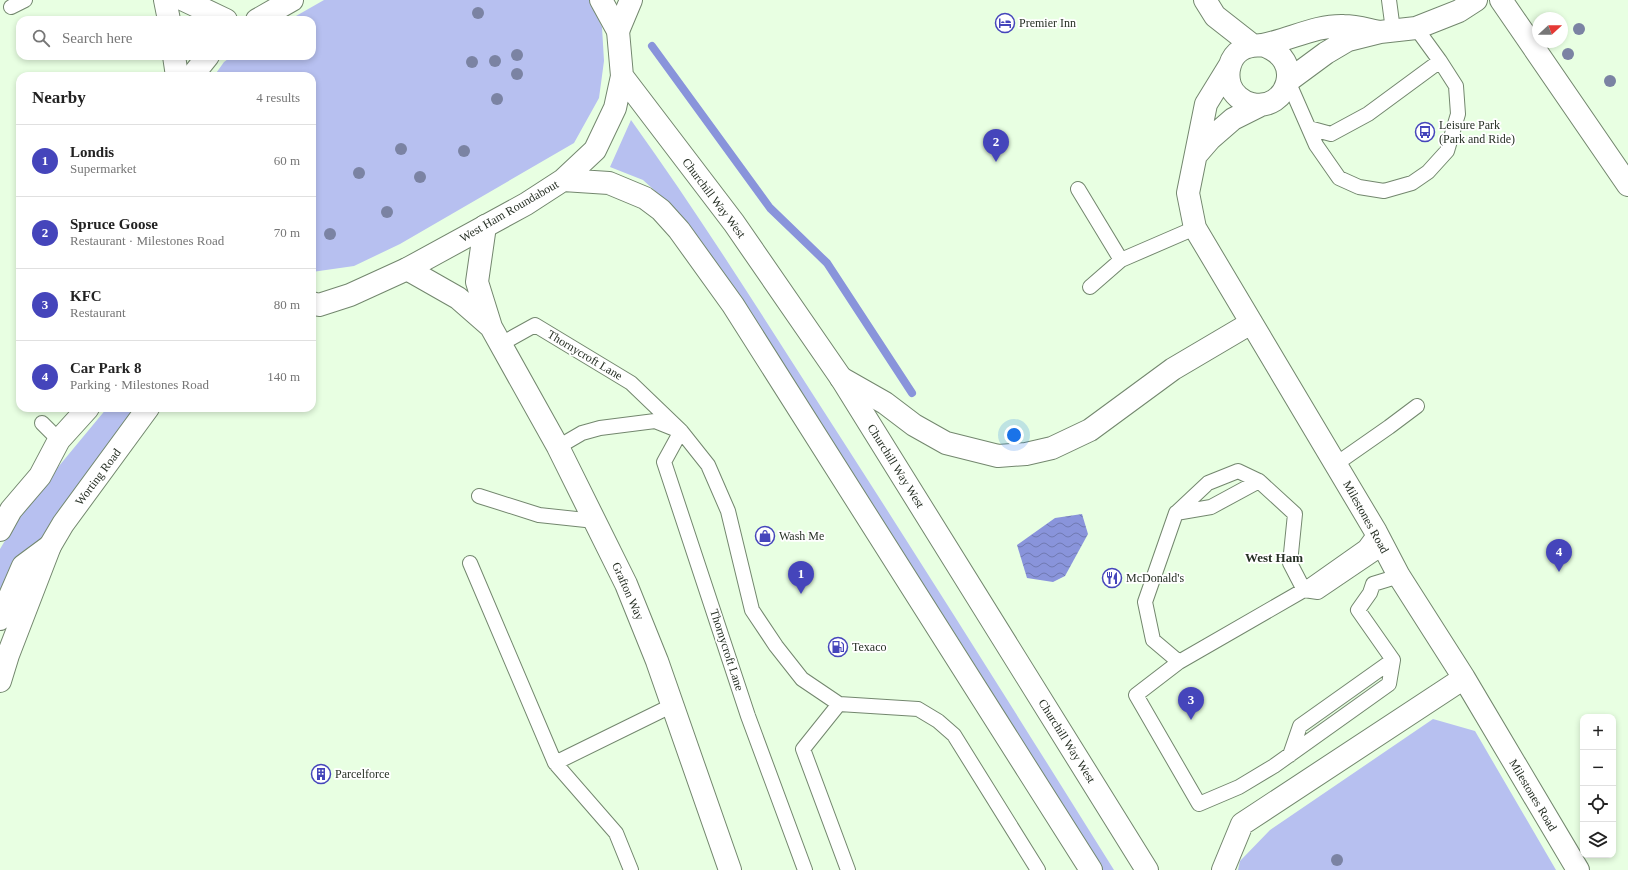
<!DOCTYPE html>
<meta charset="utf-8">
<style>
:root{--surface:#fff;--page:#f2f2f2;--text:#222;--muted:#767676;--line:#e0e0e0;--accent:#4545bb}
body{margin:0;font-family:"Times New Roman",serif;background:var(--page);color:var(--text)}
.controls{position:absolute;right:12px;bottom:12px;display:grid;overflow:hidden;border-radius:8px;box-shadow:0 2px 6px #0003}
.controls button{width:36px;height:36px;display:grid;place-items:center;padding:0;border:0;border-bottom:1px solid var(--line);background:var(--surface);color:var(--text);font:20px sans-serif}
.compass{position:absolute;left:1532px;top:12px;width:36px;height:36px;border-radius:50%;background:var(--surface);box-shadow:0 2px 6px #0003;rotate:69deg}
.you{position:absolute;left:1014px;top:435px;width:14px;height:14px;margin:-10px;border:3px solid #fff;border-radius:50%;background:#1a73e8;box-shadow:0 0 0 6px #1a73e833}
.badge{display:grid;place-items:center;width:26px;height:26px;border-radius:50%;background:var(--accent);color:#fff;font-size:13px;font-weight:700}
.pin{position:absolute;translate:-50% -33px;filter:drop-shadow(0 1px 2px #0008)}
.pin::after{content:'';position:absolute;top:21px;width:14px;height:12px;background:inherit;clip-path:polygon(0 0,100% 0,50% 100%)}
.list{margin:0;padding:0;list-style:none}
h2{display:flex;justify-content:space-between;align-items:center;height:52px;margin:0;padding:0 16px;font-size:17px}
h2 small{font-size:13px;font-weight:400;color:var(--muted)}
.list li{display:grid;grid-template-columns:26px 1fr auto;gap:12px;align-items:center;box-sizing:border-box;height:72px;padding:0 16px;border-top:1px solid var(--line)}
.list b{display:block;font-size:15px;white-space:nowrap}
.list p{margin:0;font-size:13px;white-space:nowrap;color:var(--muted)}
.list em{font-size:13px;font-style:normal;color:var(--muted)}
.icon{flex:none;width:22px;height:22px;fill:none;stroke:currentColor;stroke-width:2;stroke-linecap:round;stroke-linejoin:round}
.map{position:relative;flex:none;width:1628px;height:870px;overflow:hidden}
.search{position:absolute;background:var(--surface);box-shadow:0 2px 6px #0003;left:16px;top:16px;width:300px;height:44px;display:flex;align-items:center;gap:10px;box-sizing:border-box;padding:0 14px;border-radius:12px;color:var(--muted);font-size:15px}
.panel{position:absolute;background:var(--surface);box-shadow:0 2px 6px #0003;left:16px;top:72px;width:300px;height:340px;border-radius:12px}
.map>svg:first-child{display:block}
.grass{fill:#b7c0f0}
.water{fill:url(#water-waves)}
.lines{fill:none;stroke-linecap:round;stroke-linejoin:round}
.stream{stroke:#8994db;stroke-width:8}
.lane-casing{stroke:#73876e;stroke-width:16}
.street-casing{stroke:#73876e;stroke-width:24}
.secondary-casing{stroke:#73876e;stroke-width:24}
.lane{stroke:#fff;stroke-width:14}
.street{stroke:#fff;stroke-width:22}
.secondary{stroke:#fff;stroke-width:22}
.tree{fill:#7b83a3}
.labels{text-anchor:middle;stroke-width:3.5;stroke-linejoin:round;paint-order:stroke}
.poi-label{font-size:12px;fill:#273025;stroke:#fff;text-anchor:start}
.street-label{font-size:12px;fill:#273025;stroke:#fff}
.neighbourhood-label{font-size:13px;font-weight:bold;fill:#273025;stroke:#fff}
</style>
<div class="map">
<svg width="1628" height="870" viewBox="0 0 1628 870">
<defs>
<pattern id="water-waves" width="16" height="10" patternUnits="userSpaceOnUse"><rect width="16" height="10" fill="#8994db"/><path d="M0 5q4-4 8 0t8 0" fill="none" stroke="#7079b1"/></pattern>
</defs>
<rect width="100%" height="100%" fill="#e8ffe2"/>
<path class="grass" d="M324 0H589L602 27 604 61 599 98 574 143 400 244 354 266 312 272V76H214L224 62 232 56H312V20H289Z
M631 120C695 209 753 301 812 393 914 551 1014 710 1114 870H1103L963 646 694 233 674 208 643 180 610 167Z
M107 408H137L0 601V549L25 507Z
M1433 719 1475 731 1556 870H1238L1240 861 1270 830Z"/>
<path class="water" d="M1082 514 1088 534 1065 576 1053 582 1027 578 1017 545 1055 518Z"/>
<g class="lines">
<path class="stream" d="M652 46 770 208 827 263 912 393"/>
<defs>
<path id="lane" d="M1389 0 1393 30
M11 7 25 0
M1288 81 1316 145 1339 178 1359 187 1384 191 1412 183 1428 172 1447 151 1458 114 1456 86 1440 61 1416 28
M1309 128 1331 134 1368 114 1440 61
M1078 189 1121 260
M1090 287 1121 260 1195 228
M499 345 535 325 631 383 681 431 708 465 728 511 752 610 776 646 802 679 839 704 918 709 938 721 954 735 1038 870
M42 423 59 440
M681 431 664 462 748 716 805 870
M558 447 582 433 600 428 655 421 675 429
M1336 464 1389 427 1417 406
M479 496 539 515 595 521
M1176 513 1208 483 1238 471 1259 481
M1376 532 1365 547 1304 590 1179 662 1136 695 1199 804 1239 787 1274 766 1389 684 1393 660 1358 610 1370 593 1373 584 1399 576
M470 563 555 763 673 705
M1179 662 1153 640 1145 602 1176 513 1211 507 1259 481 1295 514 1290 563 1304 590 1318 592 1383 548
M839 704 803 749 848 870
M1290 755 1300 726 1393 660
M555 763 616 833 631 870"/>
<path id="street" d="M165 0 169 20
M184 0 226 20
M1205 0 1215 16 1252 45
M1501 0 1628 185
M618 31 631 0
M1262 45C1307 59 1287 112 1252 104 1242 102 1233 94 1230 85 1226 72 1230 57 1241 50 1248 45 1255 46 1262 45 1290 40 1315 25 1344 26 1356 26 1369 30 1380 32
M174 56 177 76
M1230 65 1206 104 1188 193 1195 228 1376 532 1399 576 1464 678 1578 870
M1288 81 1326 53 1348 40 1380 32 1416 28 1459 11 1476 0
M1197 154 1210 139 1233 119 1261 105
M485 226 477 282 491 327 558 447 626 584 657 661 730 870
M407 269 458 298 490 326
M841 378 885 403 914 425 946 443 998 456 1026 454 1052 448 1090 430 1173 369 1251 323
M0 619 23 566 50 546
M1223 870 1242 824 1464 678"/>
<path id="secondary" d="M257 20 292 0
M192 76 208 56
M622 76 734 223 841 378 1147 870
M563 180 609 183 645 198 661 210 679 230 733 305 1091 870
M312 303 319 305 350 295 407 269 526 204 563 180 595 150 615 108 622 76 618 31 601 0
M0 530 11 510 40 476 59 440 88 408
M0 681 8 655 50 546 63 524 148 408"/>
</defs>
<use href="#lane" class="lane-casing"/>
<use href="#street" class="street-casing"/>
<use href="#secondary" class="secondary-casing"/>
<use href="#lane" class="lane"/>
<use href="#street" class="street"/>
<use href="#secondary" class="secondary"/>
</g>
<g class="tree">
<circle cx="478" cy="13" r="6"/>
<circle cx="1579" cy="29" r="6"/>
<circle cx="1568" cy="54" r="6"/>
<circle cx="517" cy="55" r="6"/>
<circle cx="495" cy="61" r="6"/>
<circle cx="472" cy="62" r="6"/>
<circle cx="517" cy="74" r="6"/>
<circle cx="1610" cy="81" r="6"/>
<circle cx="497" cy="99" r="6"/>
<circle cx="401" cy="149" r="6"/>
<circle cx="464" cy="151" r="6"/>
<circle cx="359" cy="173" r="6"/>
<circle cx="420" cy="177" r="6"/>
<circle cx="387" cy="212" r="6"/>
<circle cx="330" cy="234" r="6"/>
<circle cx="1337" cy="860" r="6"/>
</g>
<defs>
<symbol id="hotel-ring" viewBox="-11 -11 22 22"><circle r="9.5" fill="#fff" stroke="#4545bb" stroke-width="1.5"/><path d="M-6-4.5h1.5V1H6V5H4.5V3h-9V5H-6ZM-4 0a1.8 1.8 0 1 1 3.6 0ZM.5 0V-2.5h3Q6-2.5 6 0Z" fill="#4545bb"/></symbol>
<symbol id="bus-ring" viewBox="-11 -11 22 22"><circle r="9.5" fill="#fff" stroke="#4545bb" stroke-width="1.5"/><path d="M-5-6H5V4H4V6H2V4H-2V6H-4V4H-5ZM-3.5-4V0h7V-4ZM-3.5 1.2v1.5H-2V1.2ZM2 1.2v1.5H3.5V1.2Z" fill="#4545bb"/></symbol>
<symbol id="shop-ring" viewBox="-11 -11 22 22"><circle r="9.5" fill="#fff" stroke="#4545bb" stroke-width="1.5"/><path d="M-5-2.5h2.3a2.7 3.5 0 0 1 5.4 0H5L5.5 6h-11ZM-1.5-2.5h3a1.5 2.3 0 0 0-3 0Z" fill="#4545bb"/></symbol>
<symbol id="restaurant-ring" viewBox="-11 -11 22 22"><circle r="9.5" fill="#fff" stroke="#4545bb" stroke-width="1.5"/><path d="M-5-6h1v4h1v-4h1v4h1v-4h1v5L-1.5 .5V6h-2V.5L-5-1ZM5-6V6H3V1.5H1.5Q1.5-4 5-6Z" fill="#4545bb"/></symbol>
<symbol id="fuel-ring" viewBox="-11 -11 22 22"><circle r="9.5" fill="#fff" stroke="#4545bb" stroke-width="1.5"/><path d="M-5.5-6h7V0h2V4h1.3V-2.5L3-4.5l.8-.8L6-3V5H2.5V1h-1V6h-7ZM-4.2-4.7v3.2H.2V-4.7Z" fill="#4545bb"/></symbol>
<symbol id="building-ring" viewBox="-11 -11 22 22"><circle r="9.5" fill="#fff" stroke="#4545bb" stroke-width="1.5"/><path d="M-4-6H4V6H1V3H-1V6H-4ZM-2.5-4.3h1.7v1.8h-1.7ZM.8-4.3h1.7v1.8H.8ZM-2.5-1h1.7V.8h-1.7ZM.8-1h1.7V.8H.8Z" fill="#4545bb"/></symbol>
</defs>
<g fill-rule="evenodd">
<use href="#hotel-ring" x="994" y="12" width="22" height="22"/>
<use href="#bus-ring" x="1414" y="121" width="22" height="22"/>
<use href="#shop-ring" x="754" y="525" width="22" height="22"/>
<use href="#restaurant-ring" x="1101" y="567" width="22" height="22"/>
<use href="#fuel-ring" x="827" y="636" width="22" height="22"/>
<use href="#building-ring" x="310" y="763" width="22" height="22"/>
</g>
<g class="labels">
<g class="poi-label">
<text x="1019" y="27">Premier Inn</text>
<text x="1439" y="129">Leisure Park<tspan x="1439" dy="14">(Park and Ride)</tspan></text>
<text x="779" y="540">Wash Me</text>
<text x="1126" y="582">McDonald's</text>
<text x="852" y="651">Texaco</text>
<text x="335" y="778">Parcelforce</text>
</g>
<g class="street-label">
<text transform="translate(714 198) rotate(53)" y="4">Churchill Way West</text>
<text transform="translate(509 211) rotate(-30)" y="4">West Ham Roundabout</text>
<text transform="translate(585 355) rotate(31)" y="4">Thornycroft Lane</text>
<text transform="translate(896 466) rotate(58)" y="4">Churchill Way West</text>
<text transform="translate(98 477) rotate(-53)" y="4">Worting Road</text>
<text transform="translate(1366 517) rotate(61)" y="4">Milestones Road</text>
<text transform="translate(628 591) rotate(66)" y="4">Grafton Way</text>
<text transform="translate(727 650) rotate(72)" y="4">Thornycroft Lane</text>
<text transform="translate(1067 741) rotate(58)" y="4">Churchill Way West</text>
<text transform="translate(1533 795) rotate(59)" y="4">Milestones Road</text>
</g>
<g class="neighbourhood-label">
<text x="1274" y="562">West Ham</text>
</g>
</g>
</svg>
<div class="controls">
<button>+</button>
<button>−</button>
<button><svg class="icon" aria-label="locate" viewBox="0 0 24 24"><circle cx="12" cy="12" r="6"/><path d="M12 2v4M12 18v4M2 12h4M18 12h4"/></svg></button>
<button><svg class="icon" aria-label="layers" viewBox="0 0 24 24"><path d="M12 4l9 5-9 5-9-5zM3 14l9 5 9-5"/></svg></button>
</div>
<svg class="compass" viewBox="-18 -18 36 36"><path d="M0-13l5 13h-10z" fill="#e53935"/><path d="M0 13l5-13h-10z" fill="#767676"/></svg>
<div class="you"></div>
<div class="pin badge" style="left:801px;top:594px">1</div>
<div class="pin badge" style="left:996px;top:162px">2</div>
<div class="pin badge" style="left:1191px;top:720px">3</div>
<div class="pin badge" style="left:1559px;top:572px">4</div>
<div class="search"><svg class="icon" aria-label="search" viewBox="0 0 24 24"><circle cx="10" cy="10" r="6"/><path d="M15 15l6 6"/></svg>Search here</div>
<section class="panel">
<h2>Nearby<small>4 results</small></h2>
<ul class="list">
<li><span class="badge">1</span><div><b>Londis</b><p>Supermarket</p></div><em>60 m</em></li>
<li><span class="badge">2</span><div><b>Spruce Goose</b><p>Restaurant · Milestones Road</p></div><em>70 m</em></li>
<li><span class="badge">3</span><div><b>KFC</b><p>Restaurant</p></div><em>80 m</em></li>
<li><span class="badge">4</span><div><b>Car Park 8</b><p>Parking · Milestones Road</p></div><em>140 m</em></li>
</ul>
</section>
</div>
